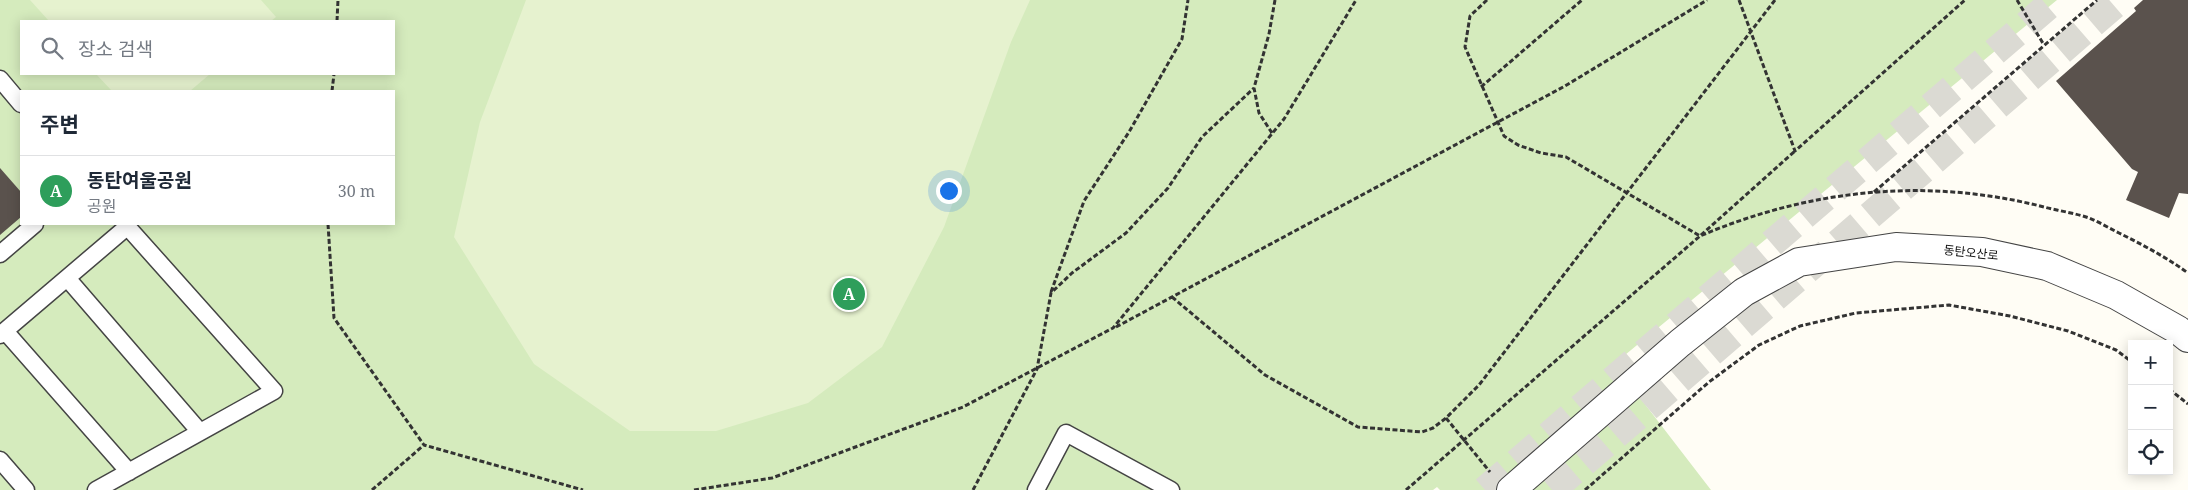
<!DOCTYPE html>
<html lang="ko">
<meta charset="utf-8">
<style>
:root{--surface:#fff;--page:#f6f6f7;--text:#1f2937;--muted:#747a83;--line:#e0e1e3;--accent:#c4262e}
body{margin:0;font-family:"Noto Serif","Noto Sans KR",serif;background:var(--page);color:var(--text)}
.controls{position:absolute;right:15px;bottom:15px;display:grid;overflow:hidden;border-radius:0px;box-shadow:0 2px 12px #0003}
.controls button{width:45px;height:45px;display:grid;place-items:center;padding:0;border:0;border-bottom:1px solid var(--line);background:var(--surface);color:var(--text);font:25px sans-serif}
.you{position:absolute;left:948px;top:190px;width:18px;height:18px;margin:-12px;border:4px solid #fff;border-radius:50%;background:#1a73e8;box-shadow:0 0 0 8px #1a73e833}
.badge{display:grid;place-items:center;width:32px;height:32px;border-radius:50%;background:var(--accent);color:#fff;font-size:16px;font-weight:700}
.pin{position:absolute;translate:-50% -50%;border:2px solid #fff;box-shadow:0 1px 5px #0006}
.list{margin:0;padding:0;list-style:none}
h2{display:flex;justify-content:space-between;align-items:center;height:65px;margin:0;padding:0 20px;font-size:21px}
h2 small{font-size:16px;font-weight:400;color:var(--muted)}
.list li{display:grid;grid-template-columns:32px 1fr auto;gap:15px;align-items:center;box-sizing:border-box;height:70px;padding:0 20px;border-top:1px solid var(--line)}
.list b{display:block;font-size:19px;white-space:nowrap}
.list p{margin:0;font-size:16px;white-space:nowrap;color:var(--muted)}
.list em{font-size:16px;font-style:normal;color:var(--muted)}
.icon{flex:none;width:28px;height:28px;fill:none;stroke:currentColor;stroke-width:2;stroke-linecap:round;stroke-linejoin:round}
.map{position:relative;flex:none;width:2188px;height:490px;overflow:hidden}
.search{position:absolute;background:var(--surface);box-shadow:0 2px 12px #0003;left:20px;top:20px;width:375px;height:55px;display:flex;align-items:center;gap:12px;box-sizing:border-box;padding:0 18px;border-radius:0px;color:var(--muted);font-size:19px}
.panel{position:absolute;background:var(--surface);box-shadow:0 2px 12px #0003;left:20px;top:90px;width:375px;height:135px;border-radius:0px}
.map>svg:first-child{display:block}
.green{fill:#d5ebbd;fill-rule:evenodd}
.pitch{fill:#e6f2cf}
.building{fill:#5a524d}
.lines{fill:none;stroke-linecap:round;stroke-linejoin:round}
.trunk-tunnel{stroke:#dbdad3;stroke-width:28;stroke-dasharray:28 14;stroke-linecap:butt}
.service-casing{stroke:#444;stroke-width:19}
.tertiary-casing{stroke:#444;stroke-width:30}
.path{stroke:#333;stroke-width:3;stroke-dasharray:5 2.5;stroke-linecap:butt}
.service{stroke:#fff;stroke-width:16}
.tertiary{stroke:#fff;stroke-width:28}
.labels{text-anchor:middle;stroke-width:5;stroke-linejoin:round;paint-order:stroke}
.street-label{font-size:12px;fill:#111;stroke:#fff}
</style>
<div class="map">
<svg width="2188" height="490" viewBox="0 0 2188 490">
<rect width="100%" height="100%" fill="#fffdf5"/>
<path class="green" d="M0 0H2057L1614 364 1711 490H1440L1437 487 1433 490H0ZM21 21H394V74H21ZM21 91H394V224H21Z"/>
<path class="pitch" d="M30 0H261L276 17 271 21H49Z
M526 0H1030L1011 42 944 227 882 347 808 403 716 431H630L534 364 454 237 480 122Z
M96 74H210L190 91H112Z"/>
<path class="building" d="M2143 0H2188V194L2179 193 2169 218 2126 200 2138 172 2132 169 2056 81 2136 11 2134 8Z
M0 168 21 192V217L0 235Z"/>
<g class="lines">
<path class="trunk-tunnel" d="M1485 490 2055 0
M1552 490 2120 0"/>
<defs>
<path id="service" d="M0 79 21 104
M0 254 35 224
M67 278 200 432
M5 331 129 472
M0 335 128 226
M0 460 26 490
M96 490 274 391 125 224
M1036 490 1066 433 1171 490"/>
<path id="tertiary" d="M1511 490 1680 343 1744 292 1799 262 1896 247 1982 252 2047 266 2116 295 2178 330 2188 338"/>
</defs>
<use href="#service" class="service-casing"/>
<use href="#tertiary" class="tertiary-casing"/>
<path class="path" d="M1487 0 1470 16 1465 47 1504 136 1518 145 1541 153 1566 157 1700 236 1795 151
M1739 0 1795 151 1965 0
M2017 0 2044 45
M337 21 338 0
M1481 87 1582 0
M332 91 334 74
M1272 133 1259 113 1254 88 1269 34 1275 0
M1874 192 2097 0
M328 224 334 318 424 445 583 490
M1051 292 1084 201 1129 132 1182 39 1188 0
M1172 297 1265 375 1358 427 1422 432 1433 428 1446 418 1479 385 1775 0
M1116 327 1565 86 1707 0
M2169 389 2188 404
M1446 418 1490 472
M372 490 424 445
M694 490 772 478 963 407 1113 328 1284 119 1356 0
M973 490 1037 369 1051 293 1072 273 1126 233 1168 188 1202 137 1254 88
M1406 490 1700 236C1811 189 1927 177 2044 207 2059 211 2075 213 2089 218 2099 222 2109 228 2119 233 2143 245 2166 257 2188 273
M1585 490 1709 382 1759 345 1800 326 1856 313 1949 305 2010 316 2068 331 2116 350 2132 362"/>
<use href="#service" class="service"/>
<use href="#tertiary" class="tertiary"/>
</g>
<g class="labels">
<g class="street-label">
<text transform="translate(1971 253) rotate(6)" y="4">동탄오산로</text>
</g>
</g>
</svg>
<div class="controls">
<button>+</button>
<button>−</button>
<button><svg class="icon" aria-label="locate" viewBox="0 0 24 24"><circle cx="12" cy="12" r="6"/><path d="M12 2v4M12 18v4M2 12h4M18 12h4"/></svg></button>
</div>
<div class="you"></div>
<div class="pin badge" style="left:849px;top:294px;background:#2e9e5b">A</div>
<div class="search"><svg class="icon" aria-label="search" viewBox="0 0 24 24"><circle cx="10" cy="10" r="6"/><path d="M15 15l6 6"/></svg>장소 검색</div>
<section class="panel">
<h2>주변<small></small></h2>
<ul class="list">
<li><span class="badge" style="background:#2e9e5b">A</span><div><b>동탄여울공원</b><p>공원</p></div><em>30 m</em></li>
</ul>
</section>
</div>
